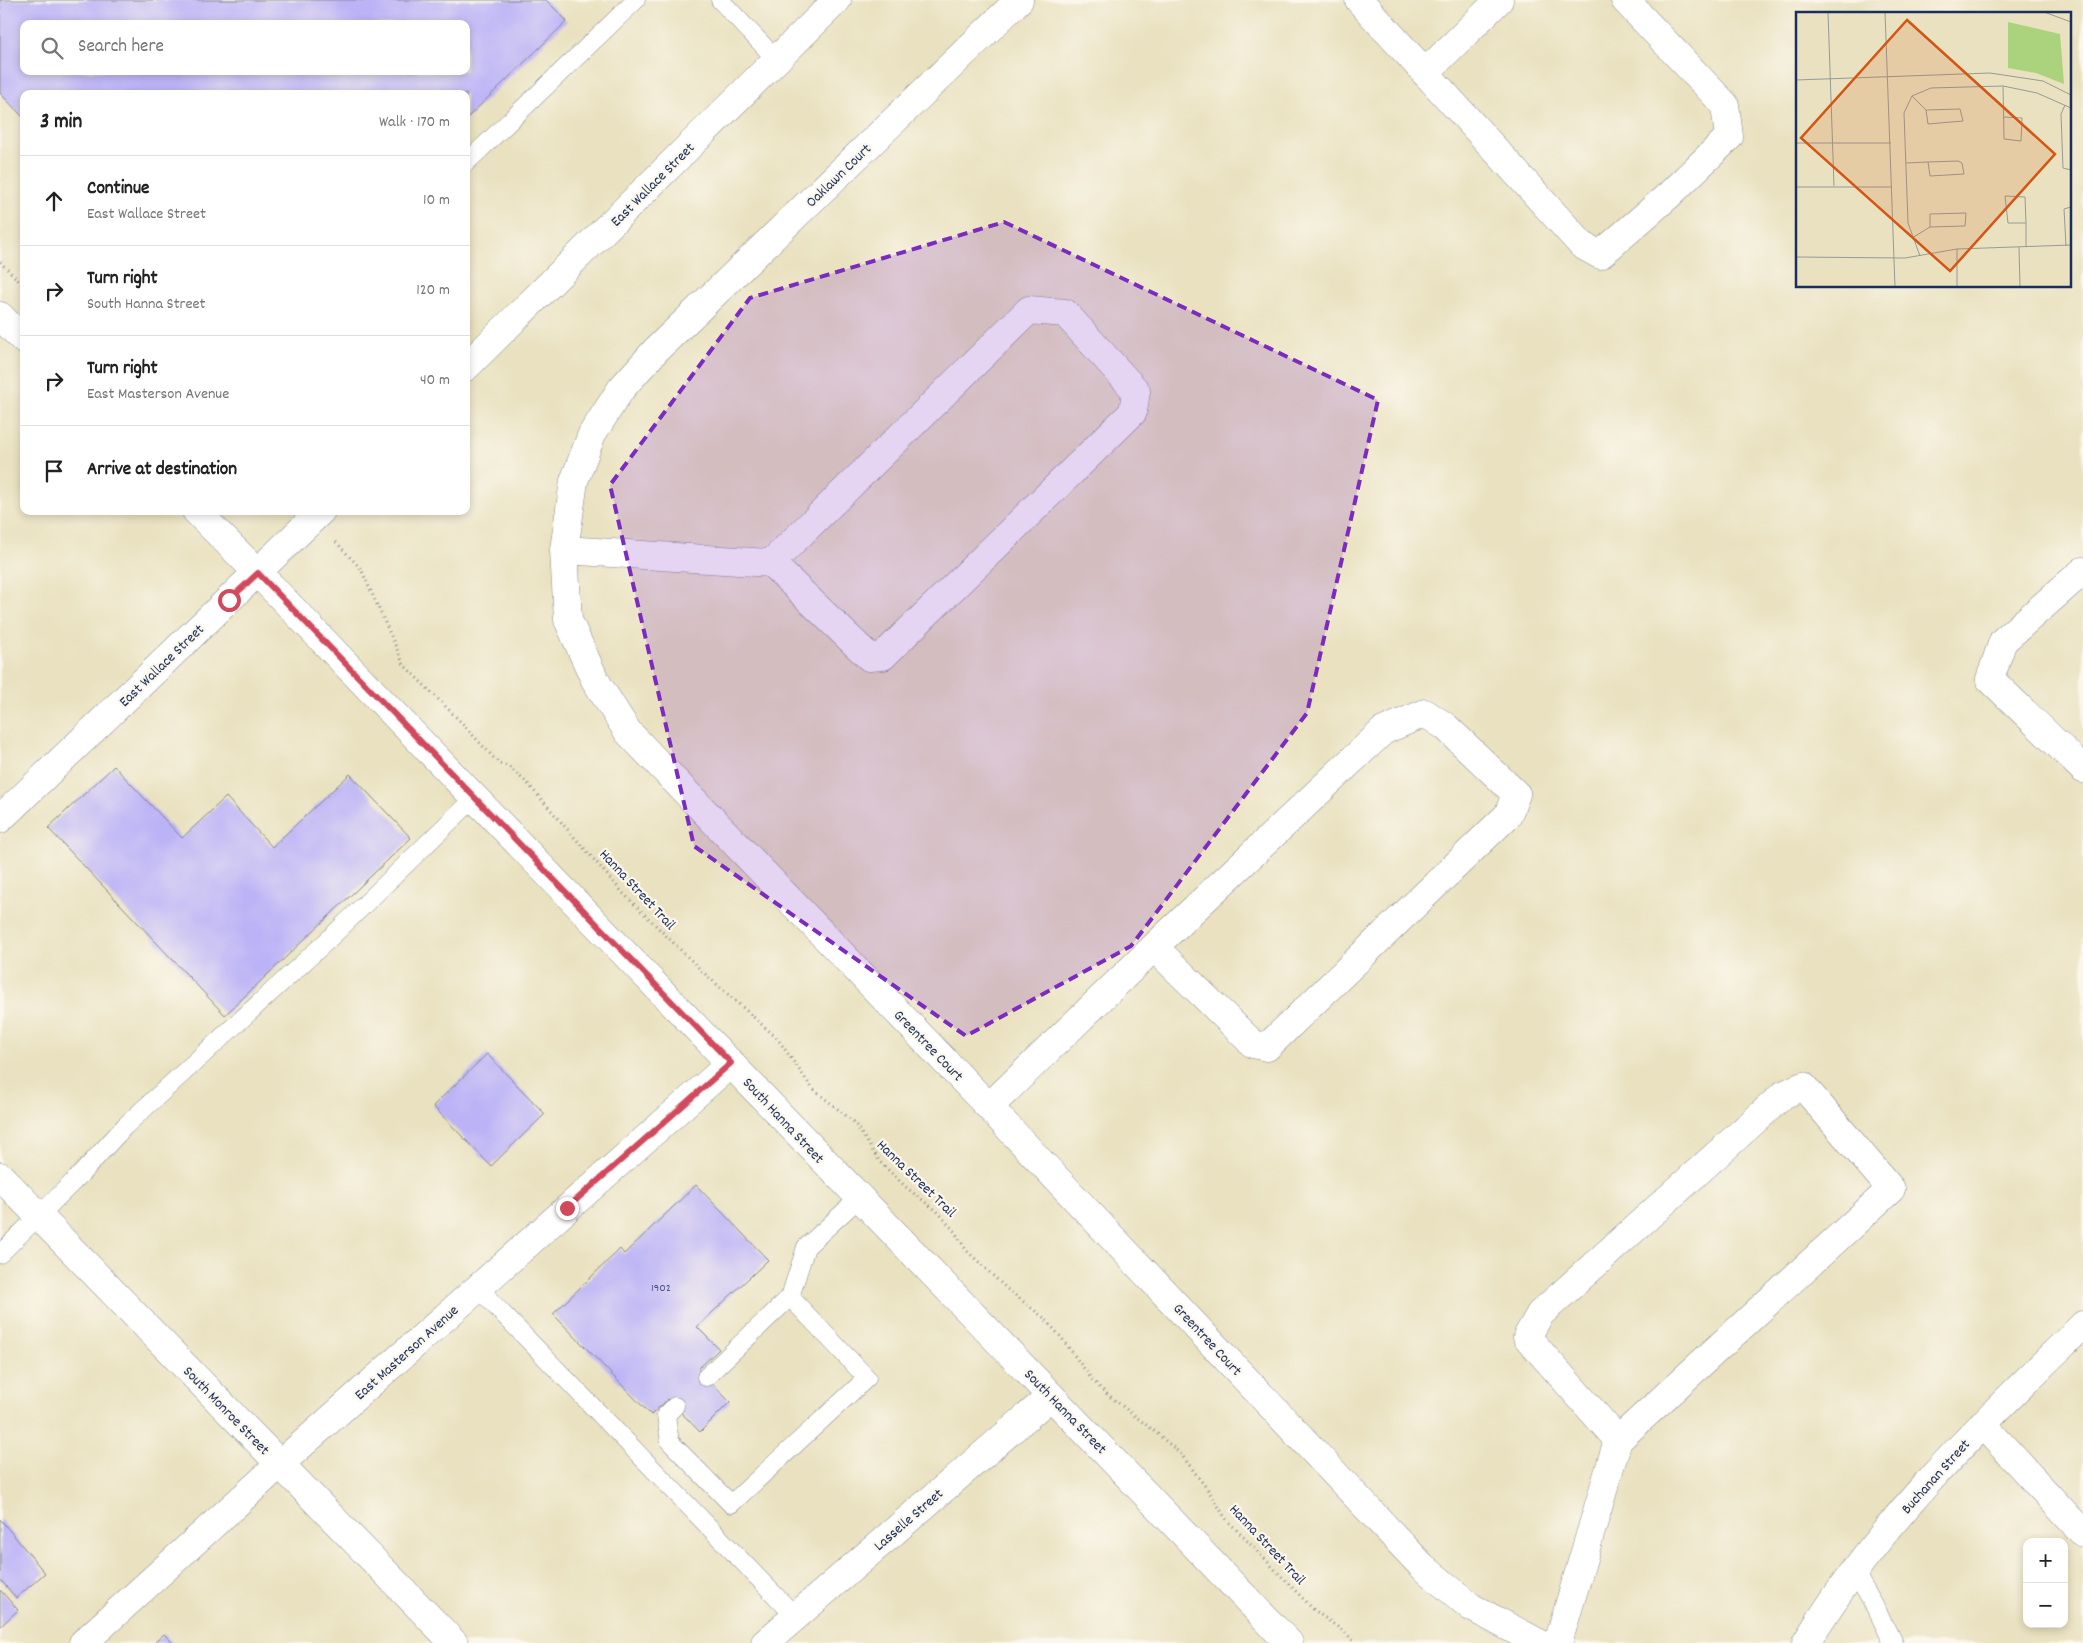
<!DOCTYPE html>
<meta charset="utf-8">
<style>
:root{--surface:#fff;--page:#f2f2f2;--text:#222;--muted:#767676;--line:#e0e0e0}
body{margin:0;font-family:Dekko,sans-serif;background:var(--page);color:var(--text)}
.controls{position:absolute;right:15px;bottom:15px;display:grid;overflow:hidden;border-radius:10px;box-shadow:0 2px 8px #0003}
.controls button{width:45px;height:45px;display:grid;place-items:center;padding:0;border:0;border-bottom:1px solid var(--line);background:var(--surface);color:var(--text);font:25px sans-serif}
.stop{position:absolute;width:15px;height:15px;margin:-11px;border:4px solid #d1495b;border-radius:50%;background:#fff}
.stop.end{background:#d1495b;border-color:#fff;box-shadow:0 1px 5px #0008}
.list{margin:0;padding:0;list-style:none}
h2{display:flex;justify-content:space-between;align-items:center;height:65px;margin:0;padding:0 20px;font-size:21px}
h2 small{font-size:16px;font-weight:400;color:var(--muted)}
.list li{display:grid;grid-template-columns:32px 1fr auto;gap:15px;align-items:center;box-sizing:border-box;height:90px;padding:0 20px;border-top:1px solid var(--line)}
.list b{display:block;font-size:19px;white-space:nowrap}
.list p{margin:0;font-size:16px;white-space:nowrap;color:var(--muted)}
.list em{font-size:16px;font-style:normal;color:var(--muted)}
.icon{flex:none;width:28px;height:28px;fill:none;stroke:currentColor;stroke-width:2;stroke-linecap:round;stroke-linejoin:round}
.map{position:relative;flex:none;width:2083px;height:1643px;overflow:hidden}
.search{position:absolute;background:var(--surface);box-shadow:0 2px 8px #0003;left:20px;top:20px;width:450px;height:55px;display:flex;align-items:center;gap:12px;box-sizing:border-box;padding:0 18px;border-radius:10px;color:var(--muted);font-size:19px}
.panel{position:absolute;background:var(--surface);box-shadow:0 2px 8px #0003;left:20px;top:90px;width:450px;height:425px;border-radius:10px}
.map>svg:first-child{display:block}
.building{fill:#bcb3f6;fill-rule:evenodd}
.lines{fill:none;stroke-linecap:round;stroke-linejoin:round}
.lane-casing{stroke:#82888e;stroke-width:19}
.street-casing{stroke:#82888e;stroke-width:29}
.secondary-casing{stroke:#82888e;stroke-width:29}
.path{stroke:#82888e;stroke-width:3;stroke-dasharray:1 4;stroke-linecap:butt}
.lane{stroke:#fff;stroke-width:18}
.street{stroke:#fff;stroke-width:28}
.secondary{stroke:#fff;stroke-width:28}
.route{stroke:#d1495b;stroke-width:6}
.marked{fill:#7b2cbf;fill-opacity:0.2;stroke:#7b2cbf;stroke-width:4;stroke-dasharray:10 6;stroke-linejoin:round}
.labels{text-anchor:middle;stroke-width:4.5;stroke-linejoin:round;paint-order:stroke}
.number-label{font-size:12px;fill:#435084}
.street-label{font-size:15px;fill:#1b2f5e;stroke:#fbf7ec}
.inset-road{fill:none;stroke:#979a98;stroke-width:1}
.view{fill:#d45514;fill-opacity:0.15;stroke:#d45514;stroke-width:2.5}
.inset-edge{fill:none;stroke:#1b2f5e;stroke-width:2.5}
</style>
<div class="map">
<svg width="2083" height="1643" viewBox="0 0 2083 1643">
<rect width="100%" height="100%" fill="#fbf7ec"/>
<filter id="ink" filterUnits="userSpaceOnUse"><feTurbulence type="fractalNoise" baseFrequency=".02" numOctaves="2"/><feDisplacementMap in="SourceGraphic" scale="10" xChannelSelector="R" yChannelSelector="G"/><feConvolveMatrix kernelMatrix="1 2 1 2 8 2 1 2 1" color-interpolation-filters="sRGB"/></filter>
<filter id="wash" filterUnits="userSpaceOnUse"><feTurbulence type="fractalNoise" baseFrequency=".0096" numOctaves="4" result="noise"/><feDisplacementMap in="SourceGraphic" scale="20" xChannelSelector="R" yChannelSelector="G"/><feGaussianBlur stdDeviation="1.12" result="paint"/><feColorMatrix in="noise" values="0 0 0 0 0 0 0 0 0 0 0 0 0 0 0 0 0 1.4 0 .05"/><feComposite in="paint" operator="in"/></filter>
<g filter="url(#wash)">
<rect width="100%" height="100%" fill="#e9e1bf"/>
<g id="blocks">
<path class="building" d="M0 0H546L567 21 466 119V94H24V118L0 93ZM24 24H466V71H24Z
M114 766 182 838 226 797 272 847 350 774 411 838 225 1015 48 828Z
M487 1054 545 1114 491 1166 433 1106Z
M696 1185 768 1260 697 1327 719 1349 698 1369 730 1402 700 1432 668 1399 651 1415 553 1314 620 1249 624 1254Z
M0 1519 45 1573 16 1598 0 1579Z
M0 1590 18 1610 0 1627Z
M164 1634 173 1643H154Z"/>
</g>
</g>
<g filter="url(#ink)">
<use href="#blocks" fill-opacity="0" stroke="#82888e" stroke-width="1"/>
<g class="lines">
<defs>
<path id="lane" d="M720 0 777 60
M466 163 636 0
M0 1254 81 1174 125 1126 328 940 474 798
M478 1288 795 1616
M706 1377 790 1297 806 1247 859 1198
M675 1406 666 1415 670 1442 731 1504 867 1378 790 1297
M1854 1571 1879 1614 1893 1643"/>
<path id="street" d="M1019 0 656 350 621 389 592 434 574 481 564 550 568 620 595 680 628 732 989 1107 1422 1566 1471 1607 1539 1643
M1359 0 1582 245 1600 255 1669 195 1729 137 1725 105 1625 0
M1425 73 1499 0
M466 367 837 0
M564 550 771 563 869 657 883 656 1133 412 1136 391 1065 313 1029 310 771 563
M2083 571 2003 641 1990 679 2083 769
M0 819 321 511
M989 1107 1154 947 1383 731 1425 713 1446 727 1516 794 1508 815 1267 1047 1253 1044 1154 947
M0 1176 454 1643
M1982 1424 2083 1533
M83 1643 280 1464 731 1063
M765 1643 1051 1396
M1558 1643 1618 1440 1891 1189 1803 1086 1783 1095 1540 1314 1527 1337 1618 1440
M1806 1643C1879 1521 1983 1423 2083 1325"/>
<path id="secondary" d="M0 316 24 340
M196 511 258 573 1289 1643"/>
</defs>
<use href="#lane" class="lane-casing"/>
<use href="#street" class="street-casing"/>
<use href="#secondary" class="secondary-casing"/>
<path class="path" d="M0 262 24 286
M336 542 361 569 404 665 459 720 492 756 500 764 508 766 517 774 528 784 623 893 704 973 777 1038 812 1088 854 1122 880 1162 908 1189 937 1211 955 1232 966 1250 1006 1288 1044 1318 1061 1337 1093 1381 1108 1395 1153 1430 1181 1454 1208 1490 1226 1519 1314 1610 1346 1633 1355 1643"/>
<use href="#lane" class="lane"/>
<use href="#street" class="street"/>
<use href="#secondary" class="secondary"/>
</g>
</g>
<g class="lines" filter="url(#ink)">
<path class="route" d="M229 600 258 573 731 1063 567 1208"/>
</g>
<path class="marked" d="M1004 222 1378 400 1307 713 1131 946 966 1036 694 846 610 485 750 298Z"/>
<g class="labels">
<g class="number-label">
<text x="661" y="1291">1902</text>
</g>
<g class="street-label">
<text transform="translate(838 175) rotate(-44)" y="5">Oaklawn Court</text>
<text transform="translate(652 184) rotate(-45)" y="5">East Wallace Street</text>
<text transform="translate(161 665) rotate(-44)" y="5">East Wallace Street</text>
<text transform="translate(638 889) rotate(47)" y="5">Hanna Street Trail</text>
<text transform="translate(929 1045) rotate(46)" y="5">Greentree Court</text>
<text transform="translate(784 1120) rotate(47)" y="5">South Hanna Street</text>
<text transform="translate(917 1178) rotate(44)" y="5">Hanna Street Trail</text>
<text transform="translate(1208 1339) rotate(47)" y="5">Greentree Court</text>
<text transform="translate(406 1352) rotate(-42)" y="5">East Masterson Avenue</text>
<text transform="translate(227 1410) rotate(46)" y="5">South Monroe Street</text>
<text transform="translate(1066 1411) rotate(46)" y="5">South Hanna Street</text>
<text transform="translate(1935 1476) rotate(-48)" y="5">Buchanan Street</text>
<text transform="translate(908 1519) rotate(-41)" y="5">Lasselle Street</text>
<text transform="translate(1268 1544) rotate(47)" y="5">Hanna Street Trail</text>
</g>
</g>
<g transform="translate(1796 12)">
<rect width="275" height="275" fill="#e9e1bf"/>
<path d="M212 10 264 22 268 72 240 61 212 56Z" fill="#abd27d"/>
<path class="inset-road" d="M32 0 38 174M89 0 99 275M248 0 275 10M0 68 194 61 247 69 275 83M207 74 208 127 225 129 226 106 208 105M116 84 130 98 132 112 167 109 164 97 130 98M269 93 265 102 267 156 275 158M0 131H95M110 151 132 150 162 149 166 151 168 162 134 164 132 150M0 175H96M230 211H212L209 184 229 185 230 211V235M116 226 134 215 169 214 170 201 134 202V215M270 234 268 197 275 195M223 235 224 275M161 237V275M124 244 112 211 108 101 116 84 135 76 207 74 241 81 275 96M0 245 109 246 161 237 275 233"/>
<path class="view" d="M111 8 259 142 154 259 5 126Z"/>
<rect width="275" height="275" class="inset-edge"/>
</g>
</svg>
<div class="controls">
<button>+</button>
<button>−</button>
</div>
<div class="stop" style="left:229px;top:600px"></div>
<div class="stop end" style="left:567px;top:1208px"></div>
<div class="search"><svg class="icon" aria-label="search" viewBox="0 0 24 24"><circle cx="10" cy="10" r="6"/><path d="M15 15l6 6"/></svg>Search here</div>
<section class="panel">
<h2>3 min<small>Walk · 170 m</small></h2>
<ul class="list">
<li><svg class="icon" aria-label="ahead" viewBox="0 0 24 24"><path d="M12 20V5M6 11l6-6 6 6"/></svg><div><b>Continue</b><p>East Wallace Street</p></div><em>10 m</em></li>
<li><svg class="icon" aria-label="right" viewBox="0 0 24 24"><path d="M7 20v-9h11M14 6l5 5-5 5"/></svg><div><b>Turn right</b><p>South Hanna Street</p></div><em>120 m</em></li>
<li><svg class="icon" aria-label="right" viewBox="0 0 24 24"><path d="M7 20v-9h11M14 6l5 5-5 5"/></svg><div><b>Turn right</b><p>East Masterson Avenue</p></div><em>40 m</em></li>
<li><svg class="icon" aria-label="arrive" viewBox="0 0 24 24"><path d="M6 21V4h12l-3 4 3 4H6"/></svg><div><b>Arrive at destination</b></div></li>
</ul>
</section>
</div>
